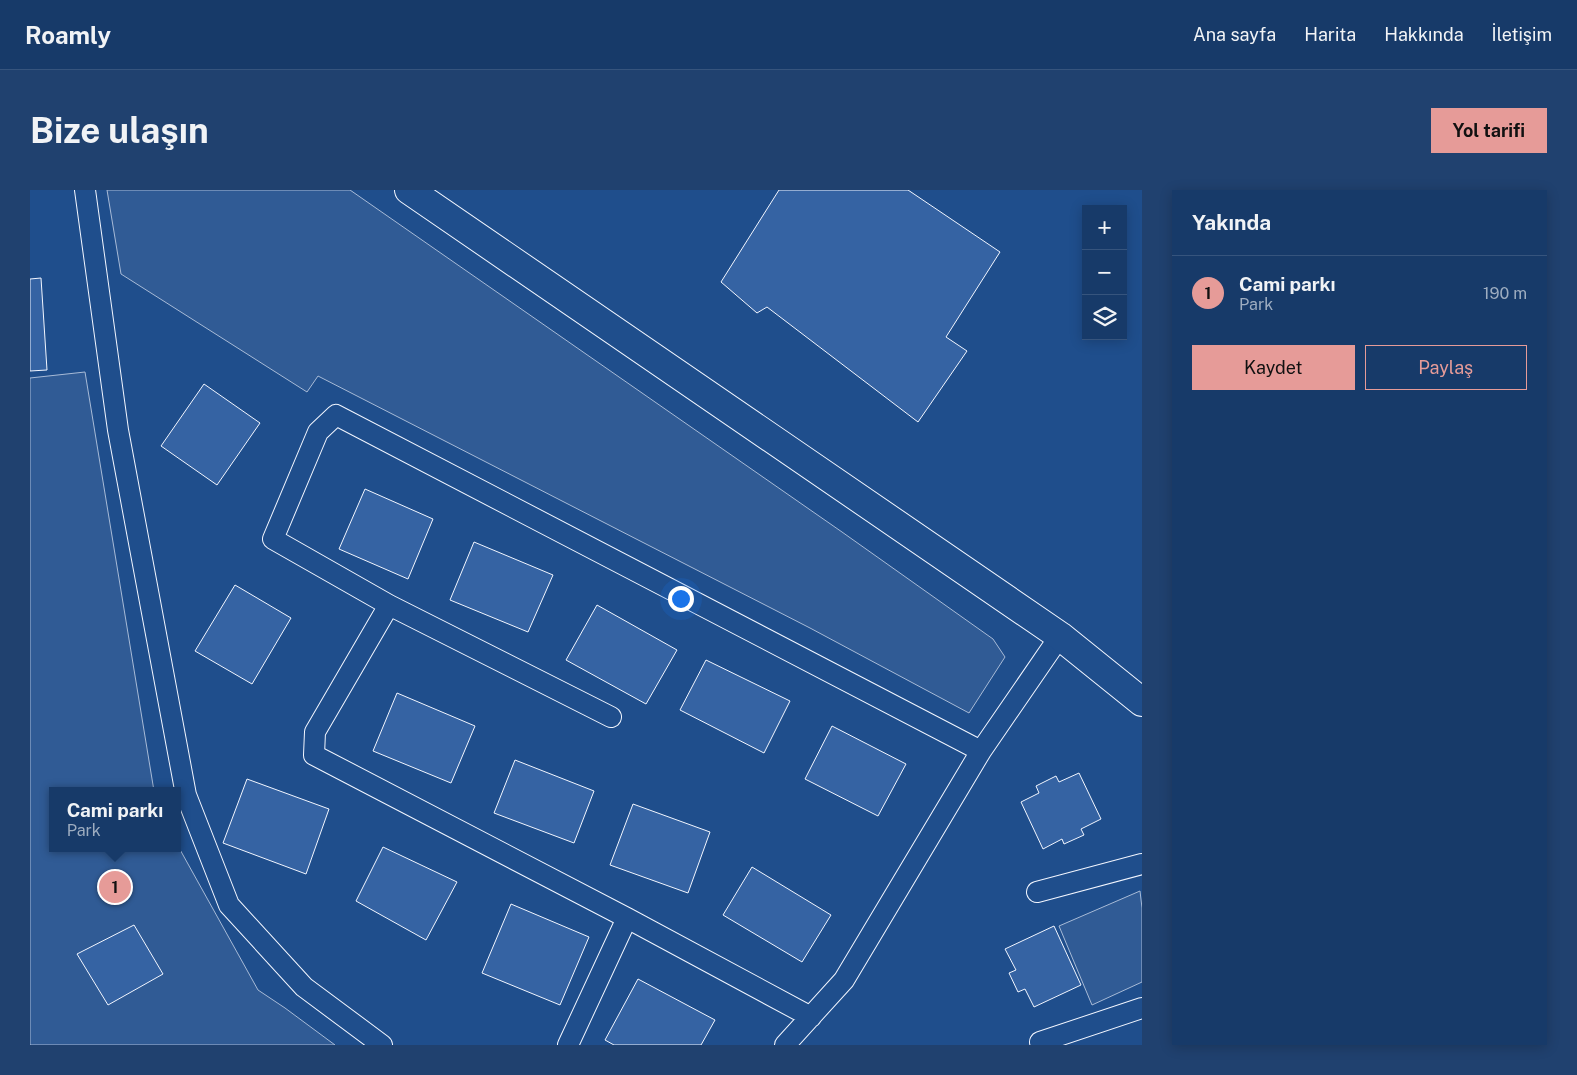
<!DOCTYPE html>
<html lang="tr">
<meta charset="utf-8">
<style>
:root{--surface:#173a69;--page:#20416f;--text:#f1f3f6;--muted:#9eadc0;--line:#36547d;--accent:#e69b98}
body{margin:0;font-family:"Public Sans",sans-serif;background:var(--page);color:var(--text)}
.controls{position:absolute;right:15px;top:15px;display:grid;overflow:hidden;border-radius:0px;box-shadow:0 2px 12px #0003}
.controls button{width:45px;height:45px;display:grid;place-items:center;padding:0;border:0;border-bottom:1px solid var(--line);background:var(--surface);color:var(--text);font:25px sans-serif}
.you{position:absolute;left:650px;top:408px;width:18px;height:18px;margin:-12px;border:4px solid #fff;border-radius:50%;background:#1a73e8;box-shadow:0 0 0 8px #1a73e833}
.badge{display:grid;place-items:center;width:32px;height:32px;border-radius:50%;background:var(--accent);color:#111;font-size:16px;font-weight:700}
.pin{position:absolute;translate:-50% -50%;border:2px solid #fff;box-shadow:0 1px 5px #0006}
.popup{position:absolute;left:19px;top:597px;width:132px;height:65px;box-sizing:border-box;display:grid;place-content:center;border-radius:0px;background:var(--surface);filter:drop-shadow(0 1px 4px #0005);font-size:16px;white-space:nowrap;color:var(--muted)}
.popup b{font-size:19px;color:var(--text)}
.popup::after{content:'';position:absolute;left:50%;top:100%;margin-left:-10px;border:10px solid transparent;border-top-color:var(--surface)}
.list{margin:0;padding:0;list-style:none}
h2{display:flex;justify-content:space-between;align-items:center;height:65px;margin:0;padding:0 20px;font-size:21px}
h2 small{font-size:16px;font-weight:400;color:var(--muted)}
.list li{display:grid;grid-template-columns:32px 1fr auto;gap:15px;align-items:center;box-sizing:border-box;height:75px;padding:0 20px;border-top:1px solid var(--line)}
.list b{display:block;font-size:19px;white-space:nowrap}
.list p{margin:0;font-size:16px;white-space:nowrap;color:var(--muted)}
.list em{font-size:16px;font-style:normal;color:var(--muted)}
.actions{display:flex;gap:10px;padding:15px 20px}
.actions a{flex:1;padding:11px 0;border:1px solid var(--accent);border-radius:0px;text-align:center;font-size:18px;color:var(--accent)}
.actions .main{background:var(--accent);color:#111}
.icon{flex:none;width:28px;height:28px;fill:none;stroke:currentColor;stroke-width:2;stroke-linecap:round;stroke-linejoin:round}
.map{position:relative;flex:none;width:1112px;height:855px;overflow:hidden;border-radius:0px}
header{display:flex;align-items:center;gap:30px;box-sizing:border-box;height:70px;padding:0 25px;background:var(--surface);border-bottom:1px solid var(--line)}
header strong{font-size:24px}
nav{display:flex;gap:28px;margin-inline-start:auto;font-size:18px}
.intro{display:flex;align-items:center;justify-content:space-between;box-sizing:border-box;height:120px;padding:0 30px}
h1{margin:0;font-size:35px}
.button{padding:12px 22px;border-radius:0px;background:var(--accent);color:#111;font-size:18px;font-weight:700}
main{display:flex;gap:30px;padding:0 30px}
aside{flex:1;background:var(--surface);border-radius:0px;box-shadow:0 2px 12px #0003}
.map>svg:first-child{display:block}
.built{fill:#305b95;stroke:#a8bbd7}
.building{fill:#3563a3;stroke:#f2f6ff}
.lines{fill:none;stroke-linecap:round;stroke-linejoin:round}
.street-casing{stroke:#f2f6ff;stroke-width:22}
.secondary-casing{stroke:#f2f6ff;stroke-width:30}
.street{stroke:#1f4e8c;stroke-width:20}
.secondary{stroke:#1f4e8c;stroke-width:28}
</style>
<header>
<strong>Roamly</strong>
<nav><a>Ana sayfa</a><a>Harita</a><a>Hakkında</a><a>İletişim</a></nav>
</header>
<div class="intro"><h1>Bize ulaşın</h1><a class="button">Yol tarifi</a></div>
<main>
<div class="map">
<svg width="1112" height="855" viewBox="0 0 1112 855">
<rect width="100%" height="100%" fill="#1f4e8c"/>
<path class="built" d="M77 0H320L812 342 963 449 975 467 939 523 780 438 288 186 277 202 91 84Z
M55 182 124 601H22V658H148V656L228 800 255 818 305 855H0V188Z
M1110 701 1112 718V792L1062 815 1029 736Z"/>
<path class="building" d="M749 0H878L970 62 916 147 937 161 888 232 737 117 727 123 691 92Z
M11 88 17 180 0 181V89Z
M174 194 230 233 187 295 131 256Z
M335 299 403 329 378 389 309 359Z
M444 352 523 385 498 442 420 410Z
M205 395 261 428 222 494 165 461Z
M567 415 647 460 616 514 536 470Z
M676 470 760 511 734 563 650 520Z
M367 503 445 536 421 593 343 561Z
M802 536 876 574 848 626 775 589Z
M485 570 564 601 544 653 464 623Z
M1049 583 1071 629 1051 639 1054 645 1034 654 1032 649 1013 659 991 612 1009 603 1006 596 1026 586 1029 592Z
M217 589 299 619 276 684 193 653Z
M603 614 680 642 658 703 580 675Z
M353 657 427 692 396 750 326 711Z
M722 677 801 725 772 772 693 725Z
M481 714 559 747 530 815 452 783Z
M104 735 133 784 78 815 47 764Z
M1024 736 1051 795 1004 817 995 799 988 802 979 783 986 780 975 759Z
M608 789 685 830 671 855H584L575 850Z"/>
<g class="lines">
<defs>
<path id="street" d="M55 0 88 240 156 605 199 715 274 797 352 855
M359 415 285 542 284 565 597 728 781 827
M581 527 359 415 243 349 288 242 306 225 951 561
M1007 702 1112 674
M1010 852 1112 818
M538 855 597 728
M755 855 814 790 951 561 1030 446"/>
<path id="secondary" d="M379 0 1030 446 1112 512"/>
</defs>
<use href="#street" class="street-casing"/>
<use href="#secondary" class="secondary-casing"/>
<use href="#street" class="street"/>
<use href="#secondary" class="secondary"/>
</g>
</svg>
<div class="controls">
<button>+</button>
<button>−</button>
<button><svg class="icon" aria-label="layers" viewBox="0 0 24 24"><path d="M12 4l9 5-9 5-9-5zM3 14l9 5 9-5"/></svg></button>
</div>
<div class="you"></div>
<div class="pin badge" style="left:85px;top:697px">1</div>
<div class="popup"><b>Cami parkı</b>Park</div>
</div>
<aside>
<h2>Yakında<small></small></h2>
<ul class="list">
<li><span class="badge">1</span><div><b>Cami parkı</b><p>Park</p></div><em>190 m</em></li>
</ul>
<div class="actions"><a class="main">Kaydet</a><a>Paylaş</a></div>
</aside>
</main>
